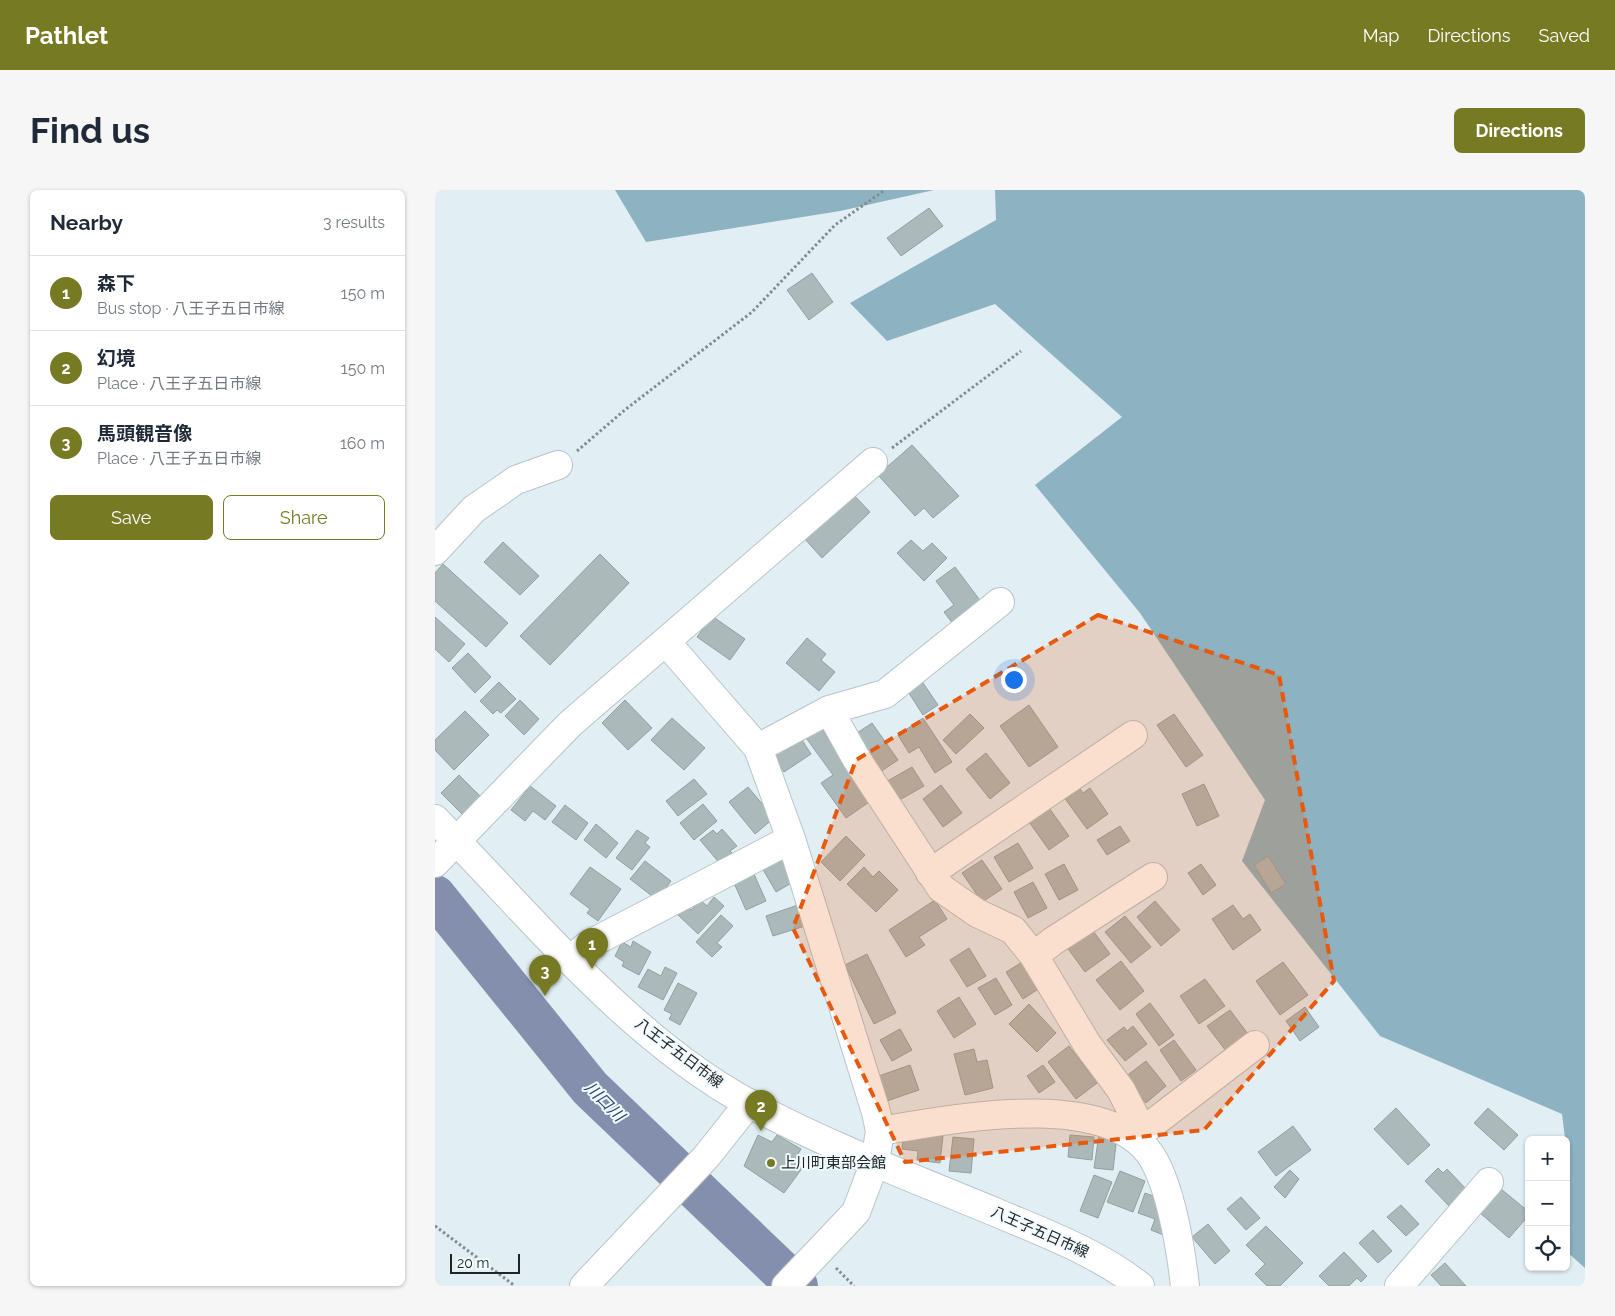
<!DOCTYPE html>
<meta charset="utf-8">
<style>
:root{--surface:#fff;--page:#f6f6f7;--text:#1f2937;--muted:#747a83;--line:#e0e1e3;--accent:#757a23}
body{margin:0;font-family:Raleway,"Noto Sans JP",sans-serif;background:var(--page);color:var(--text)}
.controls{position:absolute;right:15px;bottom:15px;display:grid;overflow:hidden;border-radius:8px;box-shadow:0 1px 4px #0004}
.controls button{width:45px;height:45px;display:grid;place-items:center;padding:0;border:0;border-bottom:1px solid var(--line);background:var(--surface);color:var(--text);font:25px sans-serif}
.scale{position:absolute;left:15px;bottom:12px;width:70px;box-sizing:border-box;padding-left:5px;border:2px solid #202526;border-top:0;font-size:14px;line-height:18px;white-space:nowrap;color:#202526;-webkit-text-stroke:4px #f1fbff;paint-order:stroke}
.you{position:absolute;left:578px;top:489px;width:18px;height:18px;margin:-12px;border:4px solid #fff;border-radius:50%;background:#1a73e8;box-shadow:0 0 0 8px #1a73e833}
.badge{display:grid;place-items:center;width:32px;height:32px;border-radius:50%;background:var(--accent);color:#fff;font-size:16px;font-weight:700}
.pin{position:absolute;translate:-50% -41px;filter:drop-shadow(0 1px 2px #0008)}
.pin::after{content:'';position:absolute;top:26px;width:18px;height:15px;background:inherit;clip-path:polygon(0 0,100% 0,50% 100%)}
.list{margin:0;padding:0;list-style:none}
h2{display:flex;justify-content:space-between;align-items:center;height:65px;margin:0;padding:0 20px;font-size:21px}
h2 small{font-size:16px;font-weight:400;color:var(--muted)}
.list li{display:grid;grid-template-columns:32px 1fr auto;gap:15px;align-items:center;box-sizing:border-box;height:75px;padding:0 20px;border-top:1px solid var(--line)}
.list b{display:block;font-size:19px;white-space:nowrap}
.list p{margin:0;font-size:16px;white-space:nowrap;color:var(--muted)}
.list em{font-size:16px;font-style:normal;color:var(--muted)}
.actions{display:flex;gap:10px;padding:15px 20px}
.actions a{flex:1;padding:11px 0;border:1px solid var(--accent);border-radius:8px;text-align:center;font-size:18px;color:var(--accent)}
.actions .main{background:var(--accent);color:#fff}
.icon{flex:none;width:28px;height:28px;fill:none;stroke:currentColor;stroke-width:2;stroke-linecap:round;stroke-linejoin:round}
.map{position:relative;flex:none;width:1150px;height:1096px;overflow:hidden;border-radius:8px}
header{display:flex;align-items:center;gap:30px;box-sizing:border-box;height:70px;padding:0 25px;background:var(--accent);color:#fff}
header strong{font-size:24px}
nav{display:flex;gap:28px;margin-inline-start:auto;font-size:18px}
.intro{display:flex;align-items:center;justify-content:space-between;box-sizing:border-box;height:120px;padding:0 30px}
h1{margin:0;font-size:35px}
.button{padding:12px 22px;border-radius:8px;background:var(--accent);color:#fff;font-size:18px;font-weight:700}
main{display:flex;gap:30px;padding:0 30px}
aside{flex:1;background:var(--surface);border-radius:8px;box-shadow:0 1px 4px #0004}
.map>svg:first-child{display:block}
.forest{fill:#8db2c1}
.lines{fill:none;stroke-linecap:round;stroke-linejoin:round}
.river{stroke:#838fac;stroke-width:42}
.building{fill:#acb9ba;stroke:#93a0a1}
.minor-casing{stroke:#b8c4c9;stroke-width:30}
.major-casing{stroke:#b8c4c9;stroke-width:30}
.path{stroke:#838c8f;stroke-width:3;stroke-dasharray:2.5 2.5;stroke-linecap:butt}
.minor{stroke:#fff;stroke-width:28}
.major{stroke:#fff;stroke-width:28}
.marked{fill:#e8590c;fill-opacity:0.2;stroke:#e8590c;stroke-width:4;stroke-dasharray:10 6;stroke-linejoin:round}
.poi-dot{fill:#757a23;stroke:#f1fbff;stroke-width:2}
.labels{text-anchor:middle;stroke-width:4;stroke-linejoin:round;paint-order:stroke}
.street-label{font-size:15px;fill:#202526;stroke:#f1fbff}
.poi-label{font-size:15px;fill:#202526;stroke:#f1fbff;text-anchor:start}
.water-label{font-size:16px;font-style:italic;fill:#354570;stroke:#f1fbff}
</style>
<header>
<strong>Pathlet</strong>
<nav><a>Map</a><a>Directions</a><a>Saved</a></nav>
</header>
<div class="intro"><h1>Find us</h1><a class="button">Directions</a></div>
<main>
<aside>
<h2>Nearby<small>3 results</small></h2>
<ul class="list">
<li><span class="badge">1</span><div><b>森下</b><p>Bus stop · 八王子五日市線</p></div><em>150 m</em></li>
<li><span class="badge">2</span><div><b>幻境</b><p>Place · 八王子五日市線</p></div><em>150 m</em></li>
<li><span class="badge">3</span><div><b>馬頭観音像</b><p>Place · 八王子五日市線</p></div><em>160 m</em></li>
</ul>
<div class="actions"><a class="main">Save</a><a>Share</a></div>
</aside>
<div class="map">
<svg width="1150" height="1096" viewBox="0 0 1150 1096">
<rect width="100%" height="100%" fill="#e1eef3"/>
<path class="forest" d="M180 0H499L405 21 211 52Z
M560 0H1150V1078L1131 1061V986L1134 980 1127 924 945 846 807 671 830 610 705 423 600 295 687 227 560 114 452 151 415 113 561 30Z"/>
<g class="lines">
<path class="river" d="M0 706 155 898 362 1096"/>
</g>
<path class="building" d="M494 18 508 36 466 66 452 48Z
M377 83 398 112 374 130 352 100Z
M477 255 524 306 498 328 489 318 480 326 443 285Z
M415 301 435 322 387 368 368 347Z
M476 350 488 361 497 353 512 368 489 391 462 363Z
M68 352 104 386 85 405 49 372Z
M165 364 194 393 115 475 85 446Z
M8 374 73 433 51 457 0 411V383Z
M520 377 547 413 518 434 509 422 519 415 501 391Z
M277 426 310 449 295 470 262 447Z
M0 427 30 454 14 472 0 459Z
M372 448 391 464 386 470 400 482 384 501 351 473Z
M33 463 56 487 40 503 17 478Z
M486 490 503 515 488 525 472 500Z
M64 492 81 509 66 523 62 520 58 524 45 511Z
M85 510 104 529 89 545 70 526Z
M190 510 217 538 193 560 167 533Z
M594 515 623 557 594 577 565 536Z
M30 521 54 545 19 580 0 560V550Z
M535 524 549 538 521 564 508 550Z
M739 524 768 565 751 577 722 535Z
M237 528 270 558 249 580 216 550Z
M488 528 517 572 500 583 484 557 474 563 463 545Z
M437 533 463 570 442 584 416 547Z
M384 535 437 610 411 628 386 593 398 585 369 545Z
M365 547 376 564 349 582 337 565Z
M551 563 575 593 555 609 531 579Z
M477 577 489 596 461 612 449 593Z
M24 585 46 607 28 625 6 603Z
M259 589 272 604 243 626 231 611Z
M641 593 648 603 655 598 673 624 652 639 626 603Z
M769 594 784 626 762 636 747 604Z
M506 595 527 623 508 637 488 609Z
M95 596 121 616 110 630 98 621 90 631 76 620Z
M313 597 339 628 320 644 294 612Z
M268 614 282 631 259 650 245 633Z
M130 615 153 633 141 650 117 632Z
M612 615 634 646 614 660 592 629Z
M161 634 183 653 171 668 149 650Z
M685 636 695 651 672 665 662 650Z
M287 639 302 656 295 661 299 665 286 675 265 650 278 640 282 644Z
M202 640 214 648 210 653 215 657 197 680 181 668Z
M411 646 430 665 405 691 386 672Z
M583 653 598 678 574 692 559 667Z
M345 665 360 691 341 702 326 676Z
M833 666 851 694 836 703 819 675Z
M547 670 567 699 547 712 527 683Z
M210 671 236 691 222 710 195 689Z
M629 674 643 700 624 710 610 684Z
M766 674 781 695 768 705 753 683Z
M155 677 186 699 163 731 152 723 155 719 135 704Z
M429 677 438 687 444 681 463 700 441 722 412 694Z
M319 684 331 711 311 720 299 693Z
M598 692 612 718 593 728 579 702Z
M279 707 289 716 263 744 243 725 252 715 256 720 265 710 272 716Z
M500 710 512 729 484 747 490 755 471 767 454 740Z
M720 711 745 740 726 756 702 727Z
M363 715 370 736 338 746 331 726Z
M798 715 808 729 815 724 826 740 798 760 777 729Z
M286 725 298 736 282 753 287 757 277 767 261 752Z
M690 726 716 757 696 773 670 742Z
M656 738 675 764 650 782 631 756Z
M198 751 216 762 204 785 187 776 189 772 180 766 187 752 196 757Z
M534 758 551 786 532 797 515 770Z
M432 764 461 823 439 834 410 775Z
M589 771 605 798 588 809 571 782Z
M686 771 709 801 685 820 661 790Z
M848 772 873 805 845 825 821 791Z
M230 777 242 783 228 810 203 797 213 779 226 786Z
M561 788 577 815 560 825 543 798Z
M770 789 790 816 764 834 745 806Z
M243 793 262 803 245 835 234 829 237 824 229 820Z
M524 807 541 834 519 848 502 821Z
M715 813 739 845 724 856 701 824Z
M594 814 621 843 602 862 574 834Z
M870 817 884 837 865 851 851 831Z
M795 820 816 848 794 865 772 836Z
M698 836 712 854 690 871 672 850 689 837 692 841Z
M465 839 477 860 457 871 445 850Z
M739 850 761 880 746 891 725 860Z
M634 856 662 893 641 909 613 872Z
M539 859 542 872 552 870 558 898 530 905 519 864Z
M711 871 731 896 711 913 690 887Z
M475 875 484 900 446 913 438 888Z
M608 875 620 892 604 903 592 886Z
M961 918 995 955 973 975 939 939Z
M1053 918 1083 945 1069 960 1039 933Z
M858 936 876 960 841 986 823 962Z
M489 944 508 946 505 973 482 970 483 961 467 959 468 947 488 950Z
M664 944 682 946 678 980 659 978Z
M323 945 337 952 342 945 366 959 359 971 368 977 349 1003 309 976Z
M635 945 659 947 657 970 633 967Z
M518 947 539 949 536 983 514 981Z
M1003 978 1008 983 1012 979 1033 1001 1016 1018 990 991Z
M855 980 864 989 850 1008 839 997Z
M685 981 710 991 698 1022 672 1012Z
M659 985 677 992 663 1028 645 1021Z
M1066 999 1094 1022V1025L1074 1048 1045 1023Z
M710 1003 724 1008 731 1046 716 1040 720 1029 703 1023Z
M806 1007 825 1028 811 1040 792 1019Z
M966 1015 984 1034 971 1046 952 1027Z
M773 1034 795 1061 780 1074 757 1047Z
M831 1036 868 1073 845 1096H832L820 1084 830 1074 811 1055Z
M938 1040 957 1061 943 1073 924 1053Z
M909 1062 932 1086 926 1092 922 1088 914 1096H894L884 1086Z
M1010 1073 1031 1096H1006L996 1085Z"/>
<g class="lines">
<defs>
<path id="minor" d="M0 361 39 319 81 290 123 275
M231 452 323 558
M394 520 450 504 565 412
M356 649 441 922 445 941
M0 673 135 534 438 272
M495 683 698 545
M599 766 618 751 718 687
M136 769 153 755 356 649 323 558 394 520 421 568 506 698 542 723 578 740 599 766 652 854 686 900 701 929 699 948
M699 948 820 855
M149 1096 271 967 314 913
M351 1096 421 1022 440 972 445 941C513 930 672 897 717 967 736 998 746 1060 750 1096
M964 1096 1054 992"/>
<path id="major" d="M0 629C97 727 192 847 315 914 393 956 478 988 560 1022 609 1043 662 1062 705 1096"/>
</defs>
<use href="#minor" class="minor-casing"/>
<use href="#major" class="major-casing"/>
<path class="path" d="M457 258 586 161
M142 261 191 219 317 122 400 35 450 0
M0 1036 80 1096
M401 1078 419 1096"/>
<use href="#minor" class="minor"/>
<use href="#major" class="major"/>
</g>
<path class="marked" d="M663 425 844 485 899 791 769 940 470 972 358 738 421 570Z"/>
<circle class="poi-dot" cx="336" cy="973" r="5"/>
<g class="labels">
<g class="street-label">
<text transform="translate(244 863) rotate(37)" y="5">八王子五日市線</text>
<text transform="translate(605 1042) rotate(24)" y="5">八王子五日市線</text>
</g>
<g class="poi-label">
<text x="346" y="978">上川町東部会館</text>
</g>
<g class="water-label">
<text transform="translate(170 911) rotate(45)" y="6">川口川</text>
</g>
</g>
</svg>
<div class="controls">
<button>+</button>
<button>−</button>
<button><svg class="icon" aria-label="locate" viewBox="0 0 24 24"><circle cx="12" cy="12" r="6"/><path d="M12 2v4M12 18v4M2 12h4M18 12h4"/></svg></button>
</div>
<div class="scale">20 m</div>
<div class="you"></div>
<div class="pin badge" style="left:157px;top:779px">1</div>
<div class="pin badge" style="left:326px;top:941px">2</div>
<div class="pin badge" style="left:110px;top:806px">3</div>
</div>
</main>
